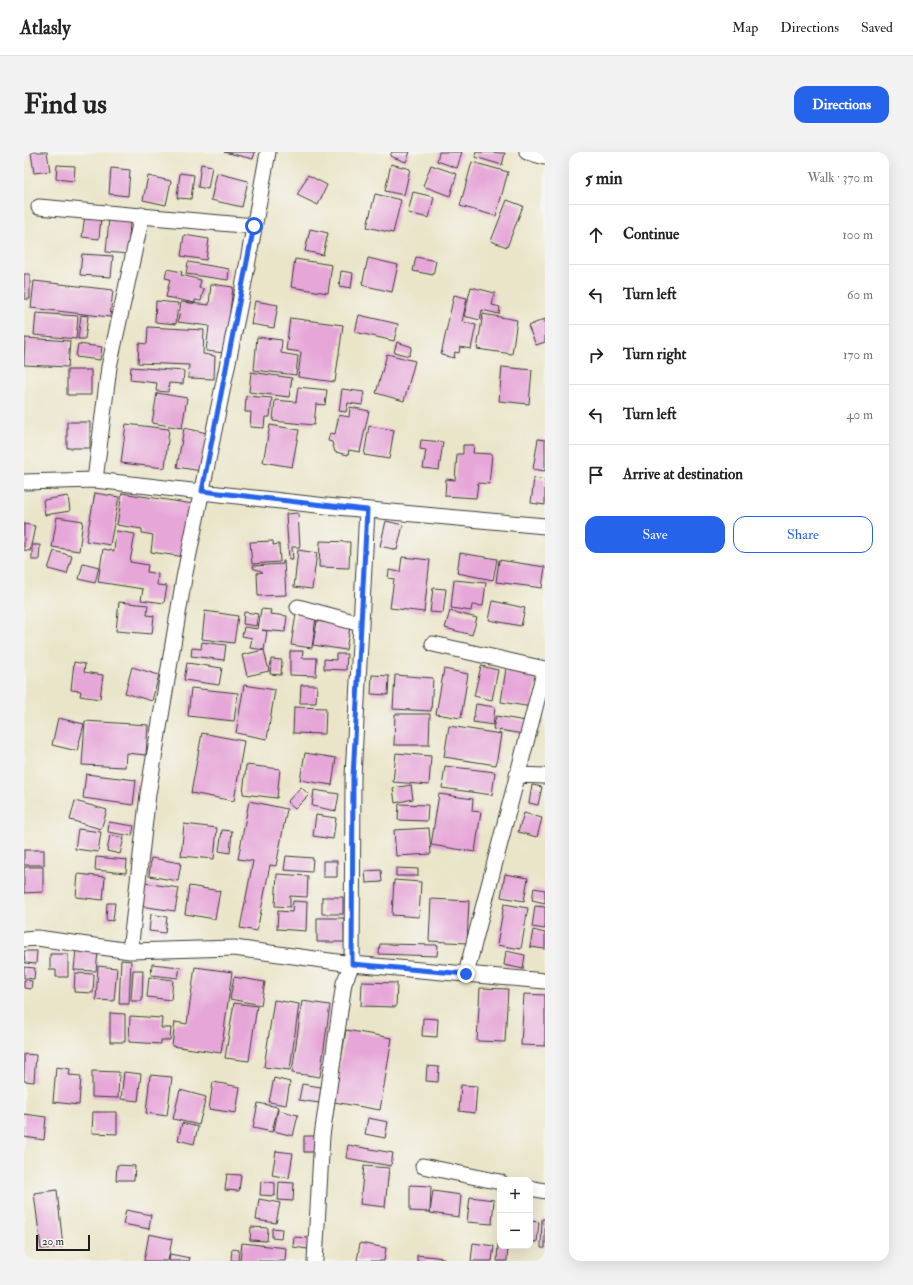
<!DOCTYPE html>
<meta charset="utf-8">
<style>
:root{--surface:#fff;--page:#f2f2f2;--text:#222;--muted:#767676;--line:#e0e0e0;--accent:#2563eb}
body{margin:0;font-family:"IM FELL Double Pica",serif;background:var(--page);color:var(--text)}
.controls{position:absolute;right:12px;bottom:12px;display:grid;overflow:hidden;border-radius:8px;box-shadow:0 4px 16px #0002}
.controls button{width:36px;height:36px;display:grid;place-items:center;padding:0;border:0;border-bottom:1px solid var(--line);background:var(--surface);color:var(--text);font:20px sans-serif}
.scale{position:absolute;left:12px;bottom:10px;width:54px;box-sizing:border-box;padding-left:4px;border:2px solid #1c1c1c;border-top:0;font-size:11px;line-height:14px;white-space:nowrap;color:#1c1c1c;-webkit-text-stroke:3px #f6f6f2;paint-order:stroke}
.stop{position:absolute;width:12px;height:12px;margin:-9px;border:3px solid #2563eb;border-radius:50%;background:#fff}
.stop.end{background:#2563eb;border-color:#fff;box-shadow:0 1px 4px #0008}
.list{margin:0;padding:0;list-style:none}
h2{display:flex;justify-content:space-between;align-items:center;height:52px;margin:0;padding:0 16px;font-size:17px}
h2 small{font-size:13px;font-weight:400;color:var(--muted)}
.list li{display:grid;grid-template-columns:26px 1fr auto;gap:12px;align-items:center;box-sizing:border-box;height:60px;padding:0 16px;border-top:1px solid var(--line)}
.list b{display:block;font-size:15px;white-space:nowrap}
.list em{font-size:13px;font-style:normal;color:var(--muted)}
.actions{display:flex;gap:8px;padding:12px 16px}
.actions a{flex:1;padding:9px 0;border:1px solid var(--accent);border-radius:12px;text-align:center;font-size:14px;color:var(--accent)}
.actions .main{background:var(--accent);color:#fff}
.icon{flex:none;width:22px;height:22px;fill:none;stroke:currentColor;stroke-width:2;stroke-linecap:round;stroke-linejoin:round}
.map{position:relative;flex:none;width:521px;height:1109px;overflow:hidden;border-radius:12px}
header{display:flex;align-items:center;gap:24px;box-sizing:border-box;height:56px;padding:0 20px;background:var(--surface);border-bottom:1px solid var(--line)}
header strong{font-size:19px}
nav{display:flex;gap:22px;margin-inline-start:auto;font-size:14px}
.intro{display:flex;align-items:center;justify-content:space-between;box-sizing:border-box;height:96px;padding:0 24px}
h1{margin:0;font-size:28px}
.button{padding:10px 18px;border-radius:12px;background:var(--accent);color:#fff;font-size:14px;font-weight:700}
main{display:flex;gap:24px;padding:0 24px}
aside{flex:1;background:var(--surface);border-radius:12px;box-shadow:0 4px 16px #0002}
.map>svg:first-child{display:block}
.building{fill:#e6a6d8}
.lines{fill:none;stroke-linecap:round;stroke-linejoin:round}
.minor-casing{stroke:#3b3a36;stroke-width:17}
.minor{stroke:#fff;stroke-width:15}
.route{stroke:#2563eb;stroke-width:5}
</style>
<header>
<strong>Atlasly</strong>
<nav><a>Map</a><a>Directions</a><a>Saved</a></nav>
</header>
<div class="intro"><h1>Find us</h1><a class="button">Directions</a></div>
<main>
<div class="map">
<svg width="521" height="1109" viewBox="0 0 521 1109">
<rect width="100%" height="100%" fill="#f6f6f2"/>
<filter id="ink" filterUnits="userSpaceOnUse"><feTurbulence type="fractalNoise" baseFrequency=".025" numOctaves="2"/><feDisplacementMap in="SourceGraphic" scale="8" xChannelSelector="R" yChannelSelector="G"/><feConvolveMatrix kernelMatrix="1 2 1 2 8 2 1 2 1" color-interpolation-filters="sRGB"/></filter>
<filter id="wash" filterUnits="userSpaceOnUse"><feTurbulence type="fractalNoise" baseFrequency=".012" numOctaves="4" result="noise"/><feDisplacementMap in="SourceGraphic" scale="16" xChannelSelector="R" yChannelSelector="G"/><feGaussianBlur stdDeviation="0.9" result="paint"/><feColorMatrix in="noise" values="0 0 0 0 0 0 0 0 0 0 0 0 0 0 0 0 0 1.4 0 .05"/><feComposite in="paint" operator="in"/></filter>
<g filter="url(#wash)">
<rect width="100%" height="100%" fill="#eae5c9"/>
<g id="blocks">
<path class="building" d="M7 0H23L26 19 10 21Z
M200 0H231L229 7Z
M368 0H386L382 10 366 4Z
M415 0H438L433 16 413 9Z
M452 0 481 1 478 13 451 5Z
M448 10 484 20 472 64 436 54Z
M177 12 188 14 184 37 174 35Z
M367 12 386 17 380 43 361 39Z
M33 13 51 14 50 29 32 27Z
M407 13 433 22 426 44 399 34Z
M87 16 106 18 104 44 85 42Z
M156 21 170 23 167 47 153 46Z
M193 21 224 29 218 55 187 48Z
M284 23 303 33 294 53 273 43Z
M124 24 147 29 142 53 119 48Z
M389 40 410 45 405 66 384 61Z
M351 42 377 48 369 81 343 75Z
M483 48 499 54 483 95 467 89Z
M61 63 77 65 75 87 58 85Z
M85 67 106 69 104 102 82 100Z
M286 77 304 81 299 103 281 99Z
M160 83 185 87 182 108 157 104Z
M58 102 89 104 87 125 56 123Z
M392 105 412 109 409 123 389 119Z
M344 106 374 113 368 140 338 133Z
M271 107 308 113 304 141 267 135Z
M164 110 205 117 204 128 162 122Z
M143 117 158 120 157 123 177 128 175 136 180 137 177 149 171 148V151L142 145 146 127 141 126Z
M317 119 329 121 327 136 315 134Z
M0 122H6V147H0Z
M10 129 89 138 86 165 7 156Z
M187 132 209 135 201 201 182 199 185 174 154 170 157 150 185 153Z
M447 135 471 141 468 153 476 155 475 162 458 158 456 168 440 164Z
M430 143 443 146 438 170 452 173 447 197 436 195 435 201 431 200 430 206 417 203Z
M132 149 154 151 152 172 131 170Z
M231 149 254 153 250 176 227 172Z
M12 161 54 164 52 187 10 183Z
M459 162 493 168 488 202 453 197Z
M57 163 64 164 61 187H54Z
M335 163 374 172 370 189 331 180Z
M266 166 319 173 311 230 274 225 277 200 262 198Z
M521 167V190L512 193 504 174Z
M124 175 180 178 179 202 191 204 190 227 164 226 165 213 114 211 115 191 123 192Z
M233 185 258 188 257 201 274 204 272 223 230 218Z
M1 186 46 189 44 215 0 213Z
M373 190 388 195 385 204 370 200Z
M54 192 78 195 76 208 52 205Z
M363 202 391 209 380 249 352 241Z
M107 215 160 219 159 232 145 231 144 240 132 239 133 231 106 228Z
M478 215 508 218 505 252 475 249Z
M43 218H67V243H43Z
M227 220 268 226 265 245 225 240Z
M274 235 303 238 301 253 292 252 290 273 249 269 251 248 272 250Z
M318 237 340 240 338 253 324 251 322 260 315 259Z
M133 241 163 246 158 276 128 271Z
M222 244 248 246 246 265H241L240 276 226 275 227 260H221Z
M326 255 345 259 336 300 325 298 324 303 311 300 308 290 304 289 306 281 311 282 315 263 325 265Z
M43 270H66V296H43Z
M102 272 145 277 141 316 97 311Z
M246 273 275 278 268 315 239 310Z
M345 274 370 278 365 307 340 303Z
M160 276 183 281 177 319 153 315Z
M514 287 521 288V319L509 317Z
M397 288 419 290 415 318 399 316 402 298 396 297Z
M439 293H450L449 301 468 302 465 332 454 331 452 346 421 344 422 327 431 328 433 302H439Z
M510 326 521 328V353L507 351Z
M71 341 95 345 86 393 62 389Z
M98 341 169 352 161 405 127 400 129 383 118 381V377L93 373Z
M44 344 46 359 21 363 19 348Z
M274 361 276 395H268L269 407H265L262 362Z
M33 365 59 369 55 399 28 395Z
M362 369 379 373 373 398 356 394Z
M0 372 11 374 6 399 0 398Z
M92 379 111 382 106 410 124 413 123 420 134 422 133 433 143 434 140 451 117 448 119 437 74 430 79 397 90 399Z
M249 389V393L255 392 256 410 228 412 226 390Z
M296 389 326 390 325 416 295 415Z
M8 393H16L15 408H8Z
M274 398 293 401 288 437 270 435Z
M30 399 48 404 43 422 24 417Z
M436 401 473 407 469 428 433 421Z
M378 405 406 408 400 460 366 456 370 427 364 426 365 418 376 420Z
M475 408 521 415 518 436 472 430Z
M259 409H260L262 443 234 444 233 421 239 420 229 416V414L259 412Z
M59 411 75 415 71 431 55 427Z
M430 428 462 431 459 454 448 453 447 459 427 456Z
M409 436 422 437 419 461 406 460Z
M469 449 501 456 497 474 465 468Z
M95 450 124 453 123 463 130 464 128 482 92 479Z
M237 457 247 458 246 462 263 464 261 480 238 478 243 479 240 498 226 496 228 486 218 484 220 475 234 477Z
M181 459 214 464 210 491 178 487Z
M426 459 453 466 448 483 421 476Z
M220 460 234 462 232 474 219 472Z
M272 462 292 465 288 496 267 493Z
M293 469 326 475 322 498 289 493Z
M178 490 202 493 200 508 167 504 168 496 177 497Z
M240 498 245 519 223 524 218 503Z
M266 499H279L278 506H293L292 524 266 523Z
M312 502H323L322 518 300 517V507L312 508Z
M247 507 258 508 257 523 246 522Z
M50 510 61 512 60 520 79 523 76 547 56 544 57 539 47 538Z
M163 511 198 516 195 533 160 528Z
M457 514 474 518 468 548 450 544Z
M108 515 135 523 128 549 101 541Z
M482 516 513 521 508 555 477 550Z
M420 517 444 522 437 566 412 562Z
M348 523 365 524 364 543 347 542Z
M371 523 409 526 407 559 369 557Z
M220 533 251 538 243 587 212 581Z
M277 533H293L292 551H276Z
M167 536 214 541 210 569 164 564Z
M452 552 471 555 469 573 449 570Z
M270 555 302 556 301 582 269 581Z
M371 562H406L405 593H370Z
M472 564 502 569 499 582 469 577Z
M34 566 60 572 53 599 28 593Z
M61 569 124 573 122 603 102 601 101 615 58 613Z
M425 574 477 582 472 613 420 605Z
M178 581 220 589 210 649 167 641Z
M281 601 312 606 308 633 276 628Z
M372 601 407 604 405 633 369 630Z
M222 613 256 617 253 646 219 642Z
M421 614 471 620 468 643 418 636Z
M62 622 112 628 109 653 59 646Z
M387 633 389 647 371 651 369 636Z
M508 633 518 635 514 653 505 651Z
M277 635 285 643 271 657 263 650Z
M290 638 315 642 312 659 288 654Z
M415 642 449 647 448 659 457 660 451 700 407 693Z
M51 649 83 658 77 677 46 668Z
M225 649 263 657 252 714 246 713 233 779 216 776 229 709 214 707Z
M375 652 404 653 403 669 374 668Z
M500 661 518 666 513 685 494 680Z
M292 663 312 666 309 687 289 684Z
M85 670 110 674 108 684 84 680Z
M160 672 193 676 190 707 157 704Z
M405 676 407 702 372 704 370 678Z
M54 677 77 680 74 700 51 697Z
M198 678 208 679 206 701 195 699Z
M86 683 100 686 96 702 83 699Z
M0 698H20V713H0Z
M262 704 289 706 288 720 260 718Z
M72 705 103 708 102 721 71 718Z
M127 706 157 711 154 729 125 724Z
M299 709H313V725H299Z
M0 715H19V740L0 741Z
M372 716 394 717V724H372Z
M357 718 358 730 342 731 341 719Z
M54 722 81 725 79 748 52 745Z
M253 722 284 724 283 745 266 744V755L251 754Z
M481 722 504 726 500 749 477 745Z
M370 728 397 730 395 765 368 763Z
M120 731 155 736 151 759 116 754Z
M165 734 196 739 191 767 161 762Z
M510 736 521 738V751L508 748Z
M298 745H319V762H298Z
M407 747 445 749 443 791 405 789Z
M269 749 283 750 282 779 253 777 254 759 268 760Z
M83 751H91L89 769 82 768Z
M480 752 504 756 497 797 473 793Z
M511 754 521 755V777L508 775Z
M127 762 143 765 141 781 125 779Z
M293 766H320V790H293Z
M509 778 521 781V797L506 795Z
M356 792 414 793 413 804 355 802Z
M52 798 74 800 72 819 50 818Z
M0 799H13L12 812 1 811Z
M482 799 501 803 499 817 480 813Z
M26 802H44V825H32V818H26Z
M97 808 107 809 105 852H95Z
M128 812 156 815 154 826 127 823Z
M74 814 93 816 90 849 72 848Z
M0 815 11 816 10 827 0 826Z
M171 815 208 820 197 901 148 894 151 870 163 872Z
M109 818H119L118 849H107Z
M51 821 70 822 69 841 50 840Z
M125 825 149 828 147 848 123 845Z
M210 825 241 830 237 853 206 847Z
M0 828 8 829 7 837 0 836Z
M338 830 373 831 372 855 337 854Z
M456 836 484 837 481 890 453 889Z
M500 842 521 843V894L497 893Z
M250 848 275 852 266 918 240 915Z
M278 849 306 853 296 925 268 921Z
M210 851 233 854 225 909 201 906Z
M86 861 101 862V890H86Z
M106 864 138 866 137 876H147L146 888H137V892L105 890Z
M399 866 414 867 413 885 398 884Z
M322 878 368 886 356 958 310 950Z
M0 902 12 903 10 930 0 929Z
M403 914 415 915 414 930 402 929Z
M32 915 46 917 45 923 57 924 55 953 29 950Z
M68 919 95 920 94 946 68 945Z
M100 920 117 922 114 949 97 947Z
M126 923 148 925 143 964 122 961Z
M250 926 266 930 262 953 245 950Z
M189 930 216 935 212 961 185 957Z
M278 932 297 935 295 951 275 948Z
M437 933 453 934 451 961 435 959Z
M156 938 182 945 175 973 149 967Z
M234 951 254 955 248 980 229 976Z
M254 958 274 963 269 984 250 979Z
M69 960H93V982L68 981Z
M0 962 22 965 20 988 0 985Z
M344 966 364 970 361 986 341 982Z
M158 971 174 975 170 992 154 988Z
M280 984H295V1000H280Z
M324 993 369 1001 367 1014 322 1006Z
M252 999 269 1001 265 1026 248 1023Z
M93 1013 111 1014 110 1028H92Z
M340 1014 365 1016 361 1055 336 1052Z
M203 1022 217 1023 215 1039 201 1038Z
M237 1029 251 1031V1044L236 1043Z
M255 1030 270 1031 269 1049 254 1048Z
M386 1033 407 1034 406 1060 386 1059Z
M33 1038 39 1095 17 1097 10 1041Z
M409 1039 437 1043 435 1065 406 1061Z
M446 1045 470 1048 468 1072 443 1070Z
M235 1047 256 1051 252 1071 232 1068Z
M102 1058 127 1063 125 1077 99 1072Z
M518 1067H521V1096H517Z
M506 1069 515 1070 513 1090 506 1089Z
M227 1075 244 1076 243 1089 226 1088Z
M248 1076 258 1077 257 1087 248 1086Z
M125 1082 148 1087 144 1109H120Z
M270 1085 285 1086 284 1097 269 1095Z
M218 1091 262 1096 261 1109H216Z
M336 1091 362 1096 360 1109H333Z
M449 1091 470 1094 468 1109H447Z
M474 1091H476V1094H484L483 1109H473Z
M208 1097 215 1098 214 1109 207 1108Z
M146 1102 166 1106 165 1109H145Z
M393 1103 420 1106V1109H393Z"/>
</g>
</g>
<g filter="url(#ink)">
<use href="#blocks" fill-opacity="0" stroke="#3b3a36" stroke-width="1"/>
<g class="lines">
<defs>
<path id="minor" d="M503 0 521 5
M15 55 230 74
M71 328 85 215 118 63
M0 330 71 328 302 354 521 374
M274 455 337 472
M409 492 521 517
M493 623 521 624
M0 787 13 786 106 799 210 796 328 812 521 829
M106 799 124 642 160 426 218 141 244 0
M442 822 521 517
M399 1014 476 1030
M506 1036 521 1039
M291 1109 298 984 320 831 328 812 329 625 343 358"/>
</defs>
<use href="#minor" class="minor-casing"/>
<use href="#minor" class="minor"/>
</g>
</g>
<g class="lines" filter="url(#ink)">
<path class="route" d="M230 74 178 339 343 358 329 625 328 812 442 822"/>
</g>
</svg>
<div class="controls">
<button>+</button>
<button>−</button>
</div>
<div class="scale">20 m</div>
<div class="stop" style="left:230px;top:74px"></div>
<div class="stop end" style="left:442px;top:822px"></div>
</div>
<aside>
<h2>5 min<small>Walk · 370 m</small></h2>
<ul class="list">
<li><svg class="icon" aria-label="ahead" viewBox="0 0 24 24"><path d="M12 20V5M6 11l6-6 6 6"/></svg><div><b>Continue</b></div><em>100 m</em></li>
<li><svg class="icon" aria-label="left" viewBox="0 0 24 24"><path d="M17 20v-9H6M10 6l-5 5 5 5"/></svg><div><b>Turn left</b></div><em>60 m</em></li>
<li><svg class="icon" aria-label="right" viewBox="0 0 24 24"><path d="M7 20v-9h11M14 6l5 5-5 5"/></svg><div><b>Turn right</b></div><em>170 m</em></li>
<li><svg class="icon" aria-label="left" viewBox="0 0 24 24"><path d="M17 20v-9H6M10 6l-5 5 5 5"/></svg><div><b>Turn left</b></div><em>40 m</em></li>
<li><svg class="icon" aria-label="arrive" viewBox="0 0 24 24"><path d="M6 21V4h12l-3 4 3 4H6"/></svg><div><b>Arrive at destination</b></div></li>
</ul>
<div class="actions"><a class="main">Save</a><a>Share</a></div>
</aside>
</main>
